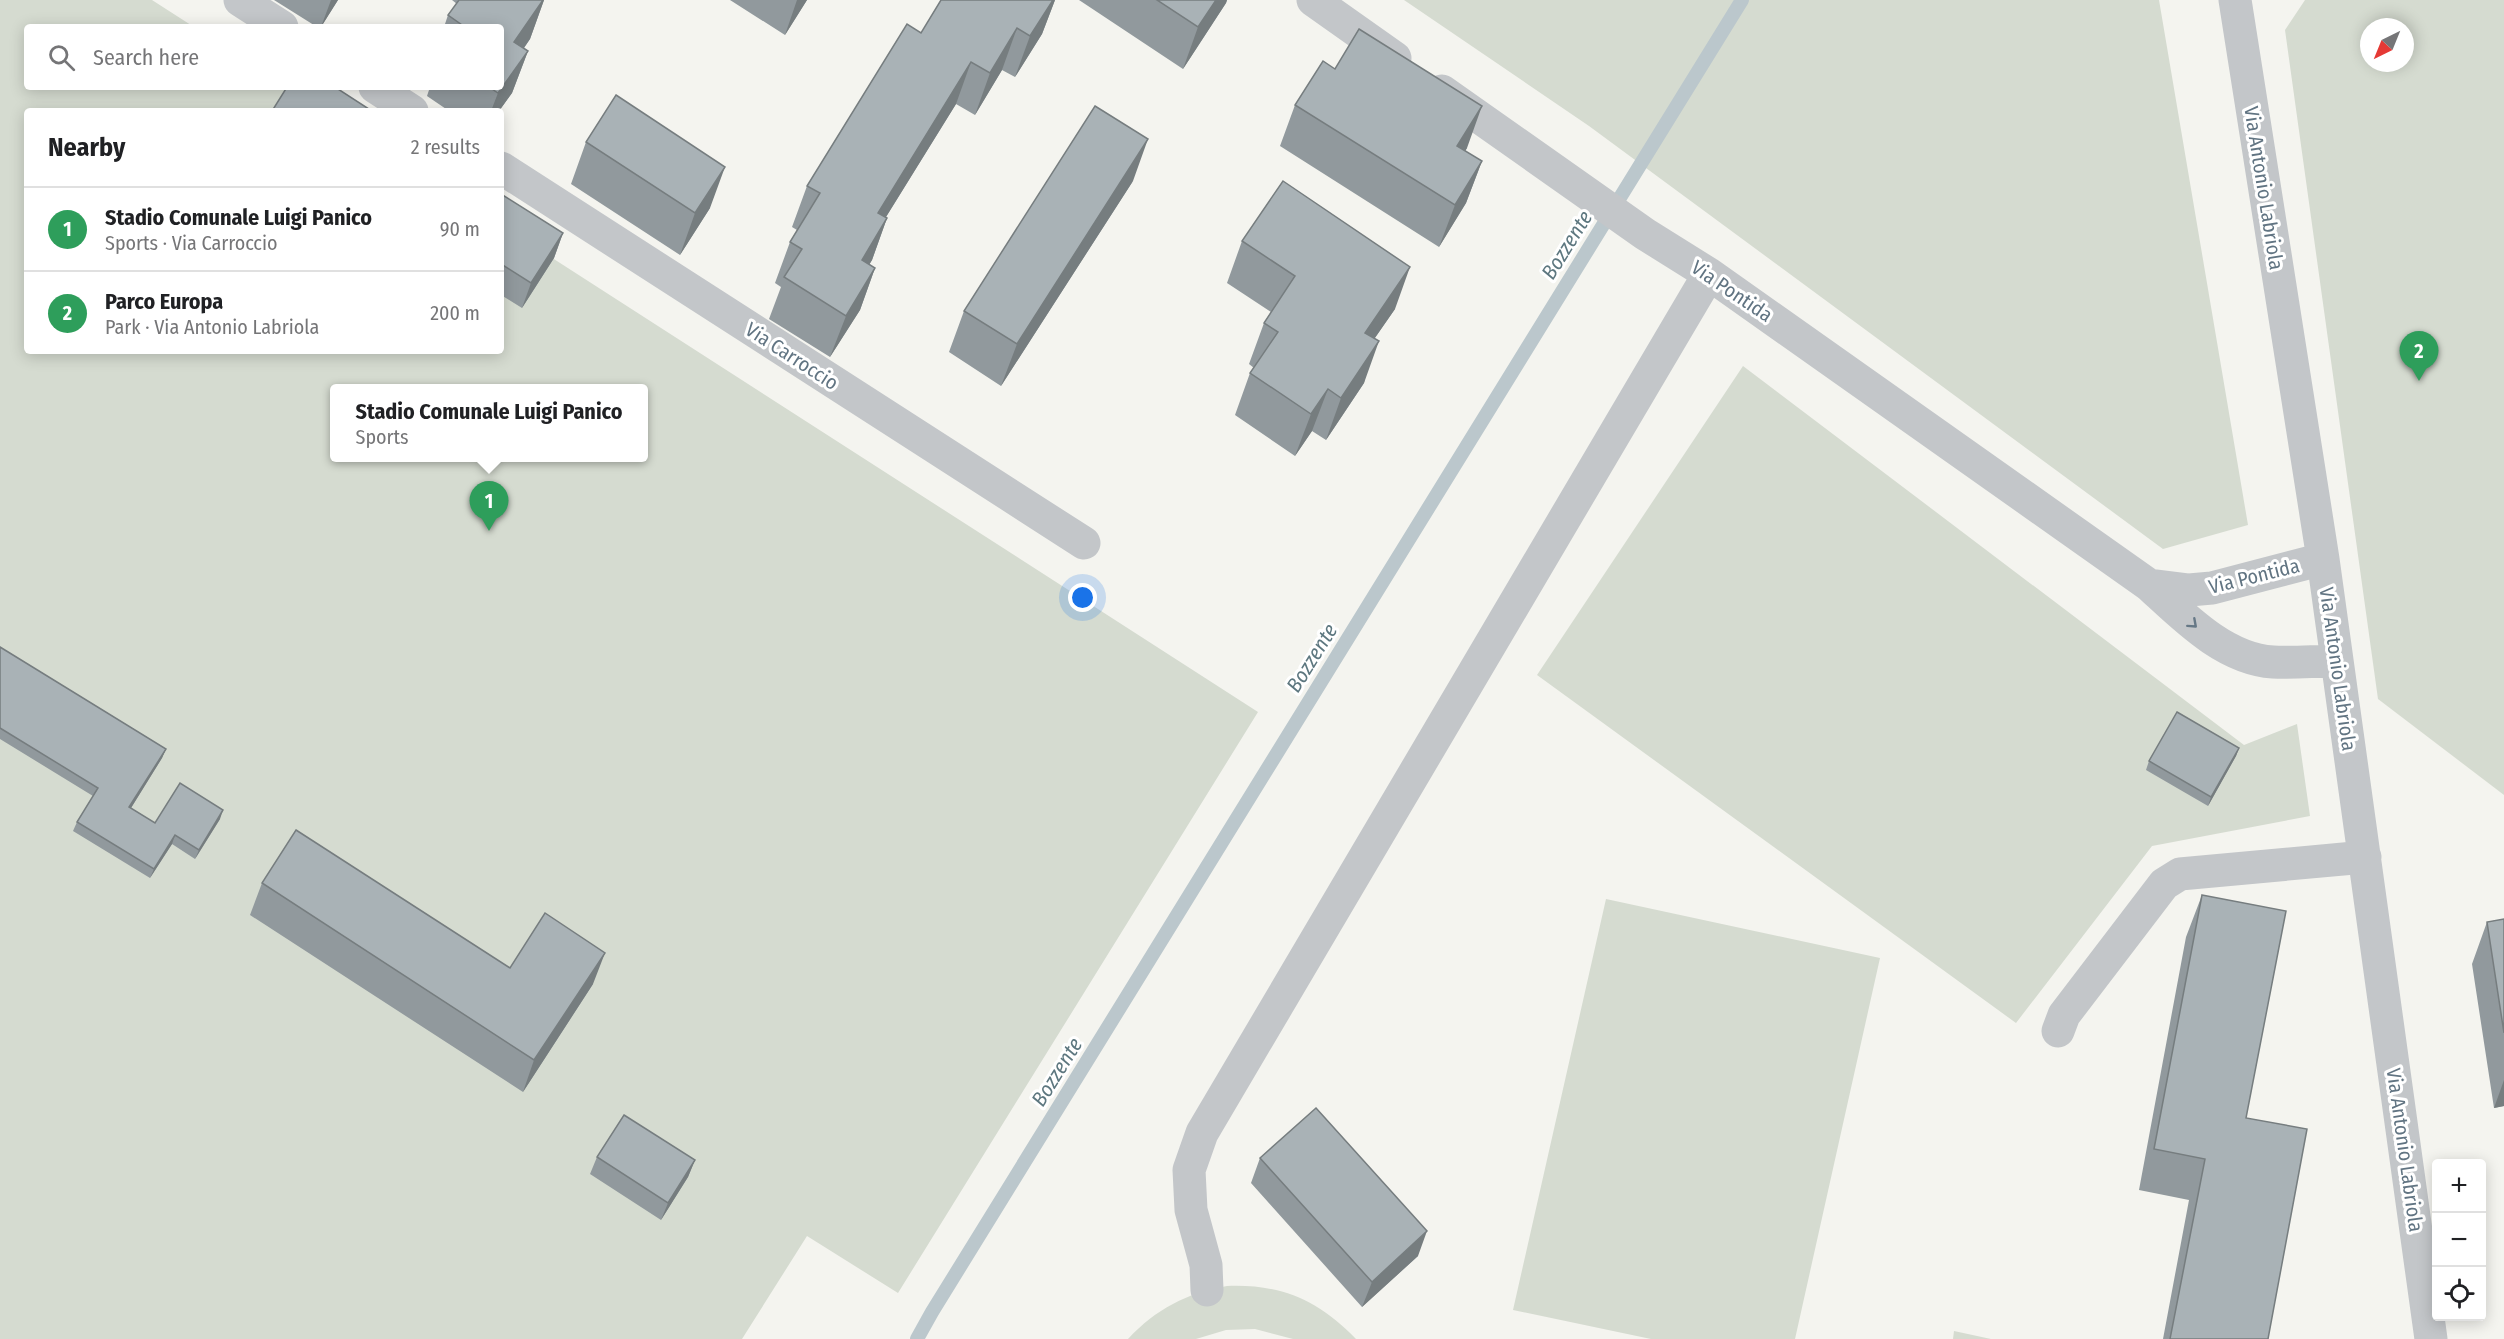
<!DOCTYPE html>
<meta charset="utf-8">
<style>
:root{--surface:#fff;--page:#f6f6f6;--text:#202124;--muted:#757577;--line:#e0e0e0;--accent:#2563eb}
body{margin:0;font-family:"Fira Sans Condensed",sans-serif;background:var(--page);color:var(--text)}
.controls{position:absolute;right:18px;bottom:18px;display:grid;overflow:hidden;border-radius:6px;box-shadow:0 3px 15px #0003}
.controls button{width:54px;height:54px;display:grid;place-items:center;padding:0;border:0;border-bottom:2px solid var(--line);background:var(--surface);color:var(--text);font:30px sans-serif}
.compass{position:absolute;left:2360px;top:18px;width:54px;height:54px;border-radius:50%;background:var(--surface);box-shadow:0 3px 15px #0003;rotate:223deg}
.you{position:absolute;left:1083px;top:598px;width:21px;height:21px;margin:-15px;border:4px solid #fff;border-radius:50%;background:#1a73e8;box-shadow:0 0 0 9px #1a73e833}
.badge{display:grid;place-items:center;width:39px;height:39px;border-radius:50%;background:var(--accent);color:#fff;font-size:20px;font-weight:700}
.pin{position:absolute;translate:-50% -50px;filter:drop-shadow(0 2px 3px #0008)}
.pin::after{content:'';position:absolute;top:32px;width:21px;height:18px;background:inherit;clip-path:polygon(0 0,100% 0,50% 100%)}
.popup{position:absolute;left:330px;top:384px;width:318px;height:78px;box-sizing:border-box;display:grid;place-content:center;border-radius:6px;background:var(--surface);filter:drop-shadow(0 2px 4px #0005);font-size:20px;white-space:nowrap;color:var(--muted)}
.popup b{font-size:22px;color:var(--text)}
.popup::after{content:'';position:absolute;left:50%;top:100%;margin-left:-12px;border:12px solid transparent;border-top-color:var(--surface)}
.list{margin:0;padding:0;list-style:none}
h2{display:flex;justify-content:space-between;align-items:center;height:78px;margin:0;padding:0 24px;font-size:26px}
h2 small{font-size:20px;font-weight:400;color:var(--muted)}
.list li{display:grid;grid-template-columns:39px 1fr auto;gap:18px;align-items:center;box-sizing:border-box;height:84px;padding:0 24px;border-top:2px solid var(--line)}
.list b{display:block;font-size:22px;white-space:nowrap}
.list p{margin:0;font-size:20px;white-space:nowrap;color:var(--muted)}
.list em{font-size:20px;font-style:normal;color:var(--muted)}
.icon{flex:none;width:33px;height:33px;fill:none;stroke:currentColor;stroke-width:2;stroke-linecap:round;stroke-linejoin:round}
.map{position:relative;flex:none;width:2504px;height:1339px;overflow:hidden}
.search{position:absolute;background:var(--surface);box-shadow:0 3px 15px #0003;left:24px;top:24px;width:480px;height:66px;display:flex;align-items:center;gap:15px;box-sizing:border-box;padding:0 21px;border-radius:6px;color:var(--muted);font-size:22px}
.panel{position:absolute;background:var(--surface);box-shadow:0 3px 15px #0003;left:24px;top:108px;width:480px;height:246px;border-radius:6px}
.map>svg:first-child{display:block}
.green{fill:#d5dbd0;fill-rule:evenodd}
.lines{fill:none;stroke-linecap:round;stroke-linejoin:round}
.stream{stroke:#bbc7cc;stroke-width:14}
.minor{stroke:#c3c6c9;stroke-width:33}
.wall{fill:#91999d}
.shaded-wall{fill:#767d7f}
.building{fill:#a9b2b6;stroke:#767d7f;stroke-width:1.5}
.oneway{stroke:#667886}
.labels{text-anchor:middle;stroke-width:6;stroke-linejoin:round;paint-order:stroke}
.street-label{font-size:20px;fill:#617482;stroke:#fff}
.water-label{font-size:21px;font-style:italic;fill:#5d777f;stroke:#fff}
</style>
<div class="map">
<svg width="2504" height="1339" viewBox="0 0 2504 1339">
<rect width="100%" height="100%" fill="#f4f4ef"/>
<path class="green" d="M0 0H152L194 27H27V87H287L324 111H27V351H501V225L1258 712 898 1293 807 1236 742 1339H0ZM334 388H644V458H334Z
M1404 0H2159L2248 525 2163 549 1589 126Z
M2305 0H2504V795L2378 699 2285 30ZM2369 27H2405V63H2369Z
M1743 366 2244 745 2297 724 2310 816 2152 846 2016 1023 1537 675Z
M1606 899 1880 958 1795 1339H1651L1513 1310Z
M1227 1286C1282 1284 1318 1300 1356 1339H1293L1255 1329 1226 1330 1196 1339H1128C1156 1309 1187 1293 1227 1286Z
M1954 1331 1991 1339H1953Z"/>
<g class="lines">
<path class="stream" d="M917 1339 932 1312 1742 0"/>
<path class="minor" d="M240 0 282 27
M1313 0 1395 58
M2235 0 2323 559 2431 1339
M375 87 412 111
M1442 91 1645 234 1709 274 2149 585C2183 616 2224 659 2273 662 2294 663 2316 661 2337 661
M501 168 1084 543
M2149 585 2189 590 2212 588 2323 559
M2058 1031 2064 1015 2164 884 2180 874 2365 857
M1207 1290 1206 1265 1191 1210 1189 1170 1202 1133 1709 274"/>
</g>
<path class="wall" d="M274 0H338L321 27H317Z
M452 0H544L530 39 524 48 528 51 512 93 499 111H449L427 96 430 87H501V27H444L448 15 457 4Z
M730 0H807L785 35Z
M941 0H1055L1042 34 1015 77 1002 70 975 115 956 104 886 217 887 218 872 260 869 265 875 268 860 310 830 357 769 319 781 287 775 283 790 242 797 230 792 227 807 186 921 33Z
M1079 0H1227L1226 3 1183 69Z
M1335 69 1467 148 1465 151 1482 161 1466 203 1439 247 1280 146 1295 105Z
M586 142 710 208 680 255 571 184Z
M1133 181 1001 386 949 352 964 311Z
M501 194 563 233 554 258 522 308 501 295Z
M1242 241 1395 309 1374 339 1364 383 1326 440 1312 431 1295 456 1235 415 1250 373 1254 368 1249 364 1264 323 1271 312 1227 283Z
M0 647 166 749 162 758 131 808 155 823 220 819 195 859 172 844 150 878 73 831 77 822 93 796 0 739Z
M2239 748 2236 756 2208 806 2146 770 2149 761Z
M262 883 510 968 593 984 523 1092 250 915Z
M2202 895 2246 1118 2268 1339H2163L2189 1200 2139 1190 2186 937Z
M2504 919V1106L2494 1108 2472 964 2487 922Z
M597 1157 695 1160 688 1177 661 1220 590 1174Z
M1260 1158 1418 1256 1362 1307 1251 1183Z"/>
<path class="shaded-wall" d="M331 0H338L321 27Z
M543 0H544L530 39 501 81 514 42Z
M797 0H807L785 35Z
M1053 0H1055L1042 34 1015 77 1030 36Z
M1216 0H1227L1226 3 1183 69 1198 27Z
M1017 28 1002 70 975 115 990 73Z
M528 51 512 93 499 111H491L498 93Z
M971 62 956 104 863 254 878 213Z
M1482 106 1467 148 1442 188 1457 146Z
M1148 139 1133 181 1001 386 1017 344Z
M1482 161 1466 203 1439 247 1455 205Z
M725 167 710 208 680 255 695 213Z
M887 218 872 260 846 302 862 260Z
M563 233 554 258 522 308 531 283Z
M1410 267 1395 309 1350 374 1365 333Z
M875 268 860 310 830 357 846 316Z
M1379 341 1364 383 1326 440 1341 398Z
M1328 389 1312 431 1295 456 1311 414Z
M2239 748 2236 756 2208 806 2211 797Z
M166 749 162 758 126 816 129 807Z
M223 810 220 819 195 859 199 850Z
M175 835 172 844 150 878 154 869Z
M605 953 593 984 523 1092 534 1060Z
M2504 1080V1106L2494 1108Z
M695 1160 688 1177 661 1220 668 1203Z
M1427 1231 1418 1256 1362 1307 1372 1282Z"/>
<path class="building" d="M459 0H543L514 42 528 51 498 93 489 87H501V27H461L462 25 448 15Z
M941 0H1053L1030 36 1017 28 990 73 971 62 878 213 887 218 862 260 875 268 846 316 784 277 802 249 790 242 820 193 807 186 907 24 921 33Z
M1157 0H1216L1198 27Z
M1359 29 1482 106 1457 146 1482 161 1455 205 1295 105 1323 61 1335 69Z
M287 87H335L372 111H272Z
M616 95 725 167 695 213 586 142Z
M1095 106 1148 139 1017 344 964 311Z
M1283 181 1410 267 1365 333 1379 341 1341 398 1328 389 1311 414 1250 373 1278 332 1264 323 1295 276 1242 241Z
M501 194 563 233 531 283 501 264Z
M0 647 166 749 129 807 155 823 180 783 223 810 199 850 175 835 154 869 77 822 98 788 0 728Z
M2177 712 2239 748 2211 797 2149 761Z
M296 830 510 968 545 913 605 953 534 1060 262 883Z
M2202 895 2286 911 2246 1118 2307 1129 2268 1339H2170L2205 1159 2154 1149Z
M2504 919V1033L2487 922Z
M1316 1108 1427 1231 1372 1282 1260 1158Z
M624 1115 695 1160 668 1203 597 1157Z"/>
<defs><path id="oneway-chevron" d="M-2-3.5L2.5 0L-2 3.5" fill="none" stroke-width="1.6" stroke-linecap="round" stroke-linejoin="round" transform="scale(1.5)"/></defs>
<use class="oneway" href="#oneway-chevron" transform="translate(2193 624) rotate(42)"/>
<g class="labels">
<g class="street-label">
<text transform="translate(2264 188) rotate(81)" y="7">Via Antonio Labriola</text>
<text transform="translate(1732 291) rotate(34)" y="7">Via Pontida</text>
<text transform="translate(792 356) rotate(33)" y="7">Via Carroccio</text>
<text transform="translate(2254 576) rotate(-14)" y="7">Via Pontida</text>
<text transform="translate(2338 669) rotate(82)" y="7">Via Antonio Labriola</text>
<text transform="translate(2405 1150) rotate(82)" y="7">Via Antonio Labriola</text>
</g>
<g class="water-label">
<text transform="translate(1567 245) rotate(-58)" y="7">Bozzente</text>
<text transform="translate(1312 658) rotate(-58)" y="7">Bozzente</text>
<text transform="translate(1057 1072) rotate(-58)" y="7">Bozzente</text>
</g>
</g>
</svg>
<div class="controls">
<button>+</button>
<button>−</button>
<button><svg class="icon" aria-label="locate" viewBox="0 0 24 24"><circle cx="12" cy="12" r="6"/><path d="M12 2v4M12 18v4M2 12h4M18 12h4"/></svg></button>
</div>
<svg class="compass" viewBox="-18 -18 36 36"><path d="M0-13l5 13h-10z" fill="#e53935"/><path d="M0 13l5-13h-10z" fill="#757577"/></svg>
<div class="you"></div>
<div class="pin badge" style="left:489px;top:531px;background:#2e9e5b">1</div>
<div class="popup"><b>Stadio Comunale Luigi Panico</b>Sports</div>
<div class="pin badge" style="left:2419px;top:381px;background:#2e9e5b">2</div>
<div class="search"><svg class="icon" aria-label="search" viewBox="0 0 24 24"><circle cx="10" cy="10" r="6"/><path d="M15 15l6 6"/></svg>Search here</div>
<section class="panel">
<h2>Nearby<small>2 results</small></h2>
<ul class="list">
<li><span class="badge" style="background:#2e9e5b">1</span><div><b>Stadio Comunale Luigi Panico</b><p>Sports · Via Carroccio</p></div><em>90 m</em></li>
<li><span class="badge" style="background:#2e9e5b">2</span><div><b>Parco Europa</b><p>Park · Via Antonio Labriola</p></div><em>200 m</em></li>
</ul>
</section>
</div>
